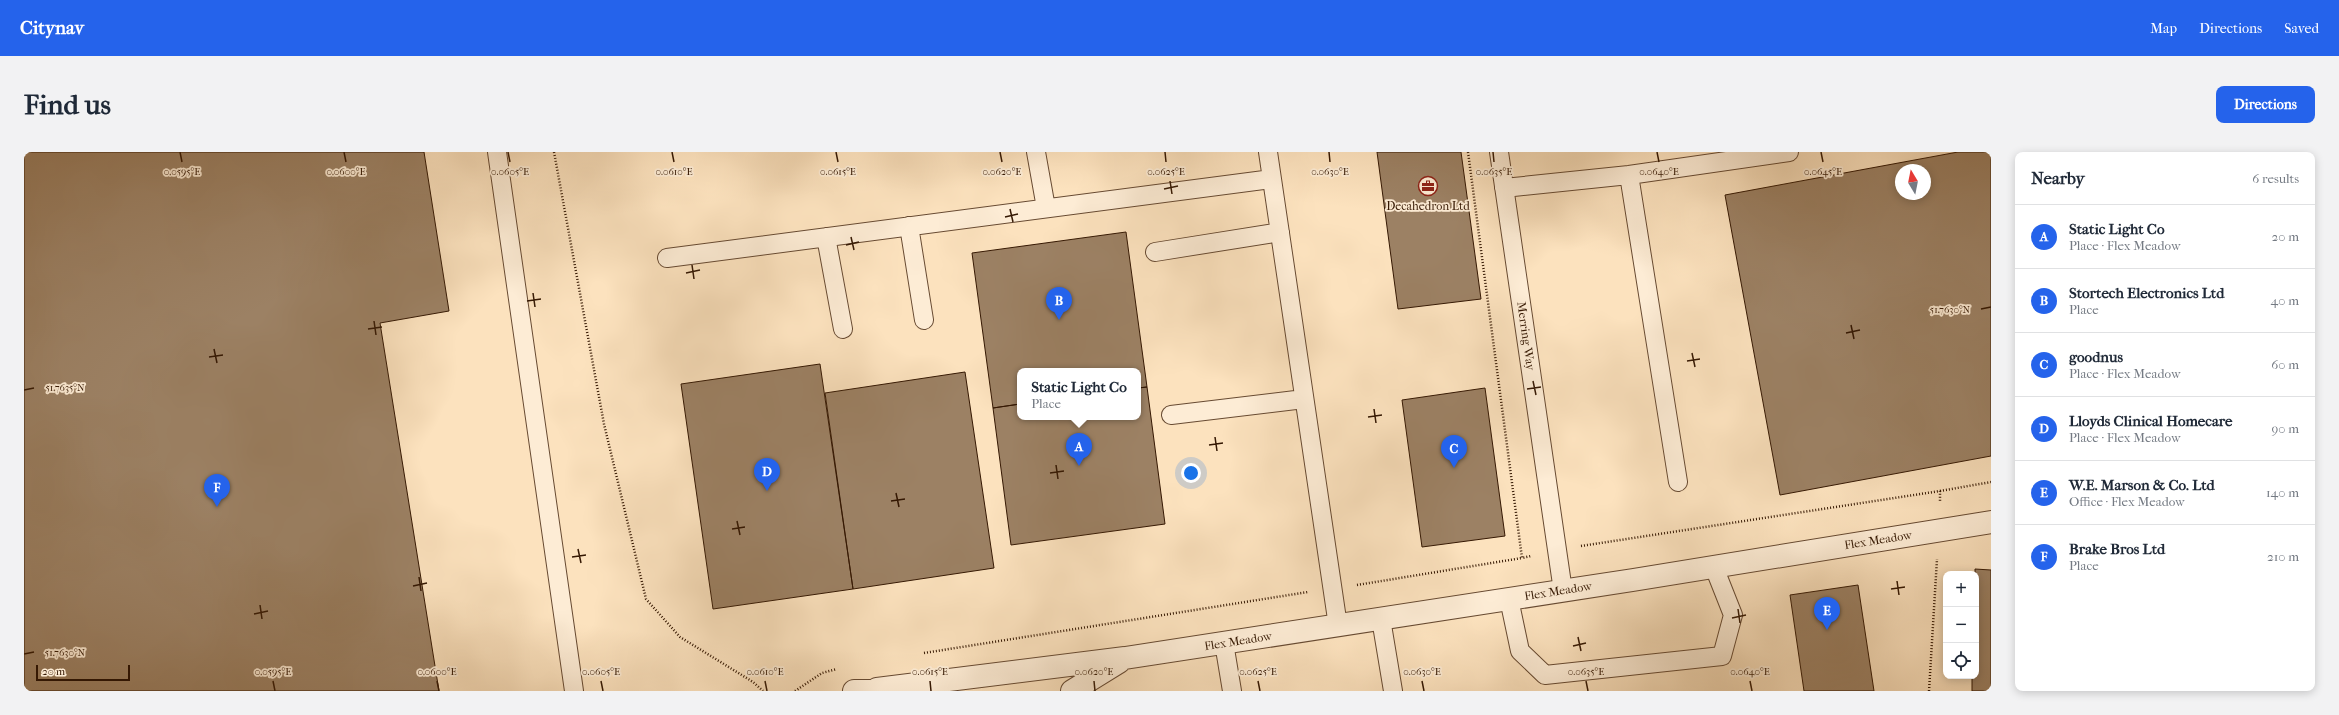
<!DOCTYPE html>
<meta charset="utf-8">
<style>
:root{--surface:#fff;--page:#f2f2f3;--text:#1f2937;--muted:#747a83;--line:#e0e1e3;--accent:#2563eb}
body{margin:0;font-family:"IM FELL French Canon",serif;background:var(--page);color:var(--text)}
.controls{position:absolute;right:12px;bottom:12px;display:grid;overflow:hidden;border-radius:8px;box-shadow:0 2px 10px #0003}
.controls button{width:36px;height:36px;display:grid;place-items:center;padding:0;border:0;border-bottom:1px solid var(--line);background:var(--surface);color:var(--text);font:20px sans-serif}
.compass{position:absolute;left:1871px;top:12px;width:36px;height:36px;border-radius:50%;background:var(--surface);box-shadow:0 2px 10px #0003;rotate:350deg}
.scale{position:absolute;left:12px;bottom:10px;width:94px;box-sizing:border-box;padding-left:4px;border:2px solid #351803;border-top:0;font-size:11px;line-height:14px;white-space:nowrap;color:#351803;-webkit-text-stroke:3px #fdecd5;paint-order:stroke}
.you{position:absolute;left:1167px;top:321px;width:14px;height:14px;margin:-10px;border:3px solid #fff;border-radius:50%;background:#1a73e8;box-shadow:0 0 0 6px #1a73e833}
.badge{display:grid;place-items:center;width:26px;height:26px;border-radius:50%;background:var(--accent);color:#fff;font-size:13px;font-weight:700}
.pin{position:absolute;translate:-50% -33px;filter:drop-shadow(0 1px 2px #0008)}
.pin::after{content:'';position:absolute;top:21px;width:14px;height:12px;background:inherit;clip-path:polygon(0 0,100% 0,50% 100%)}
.popup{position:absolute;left:993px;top:216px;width:124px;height:52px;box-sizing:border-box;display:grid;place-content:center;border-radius:8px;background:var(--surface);filter:drop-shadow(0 1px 3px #0005);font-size:13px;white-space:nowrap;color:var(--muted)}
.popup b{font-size:15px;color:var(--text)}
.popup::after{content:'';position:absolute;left:50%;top:100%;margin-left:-8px;border:8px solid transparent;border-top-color:var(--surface)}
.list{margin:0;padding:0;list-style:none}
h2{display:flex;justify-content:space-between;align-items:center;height:52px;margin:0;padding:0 16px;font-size:17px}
h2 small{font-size:13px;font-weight:400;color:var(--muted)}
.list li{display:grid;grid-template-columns:26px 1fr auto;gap:12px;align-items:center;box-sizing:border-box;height:64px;padding:0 16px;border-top:1px solid var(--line)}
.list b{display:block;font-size:15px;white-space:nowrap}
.list p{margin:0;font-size:13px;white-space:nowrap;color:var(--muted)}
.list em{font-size:13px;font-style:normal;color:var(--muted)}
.icon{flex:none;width:22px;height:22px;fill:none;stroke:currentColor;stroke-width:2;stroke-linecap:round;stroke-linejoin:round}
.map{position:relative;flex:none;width:1967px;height:539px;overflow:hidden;border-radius:8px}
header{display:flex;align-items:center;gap:24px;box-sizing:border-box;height:56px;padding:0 20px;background:var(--accent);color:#fff}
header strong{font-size:19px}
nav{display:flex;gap:22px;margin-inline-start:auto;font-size:14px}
.intro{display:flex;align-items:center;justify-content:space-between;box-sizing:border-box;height:96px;padding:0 24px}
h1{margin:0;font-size:28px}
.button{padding:10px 18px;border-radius:8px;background:var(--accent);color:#fff;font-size:14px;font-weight:700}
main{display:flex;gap:24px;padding:0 24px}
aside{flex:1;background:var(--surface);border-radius:8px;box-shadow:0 2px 10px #0003}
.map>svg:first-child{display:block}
.building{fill:#9c8164;stroke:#351803;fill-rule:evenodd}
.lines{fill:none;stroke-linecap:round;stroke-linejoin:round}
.service-casing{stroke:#674a32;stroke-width:20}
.minor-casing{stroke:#674a32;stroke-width:24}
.path{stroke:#351803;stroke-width:2.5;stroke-dasharray:1 2;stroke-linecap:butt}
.service{stroke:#fdecd5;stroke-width:18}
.minor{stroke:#fdecd5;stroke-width:22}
.ticks{fill:none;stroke:#351803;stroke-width:1.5}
.labels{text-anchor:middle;stroke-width:3.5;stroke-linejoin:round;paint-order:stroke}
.poi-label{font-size:12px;fill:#351803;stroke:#fdecd5}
.street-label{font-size:12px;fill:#351803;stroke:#fdecd5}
.ticks-label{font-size:10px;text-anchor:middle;fill:#351803;stroke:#fdecd5;stroke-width:3.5;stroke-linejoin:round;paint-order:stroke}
</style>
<header>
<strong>Citynav</strong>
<nav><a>Map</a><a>Directions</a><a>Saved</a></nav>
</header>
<div class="intro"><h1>Find us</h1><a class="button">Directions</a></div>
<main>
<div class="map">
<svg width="1967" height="539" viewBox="0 0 1967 539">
<rect width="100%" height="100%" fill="#fce2be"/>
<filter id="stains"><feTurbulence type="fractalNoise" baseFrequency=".005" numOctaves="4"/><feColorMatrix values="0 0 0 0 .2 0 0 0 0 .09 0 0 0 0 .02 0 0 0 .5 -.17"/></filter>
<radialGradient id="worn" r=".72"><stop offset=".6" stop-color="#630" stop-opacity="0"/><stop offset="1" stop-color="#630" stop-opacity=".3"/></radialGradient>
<path class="building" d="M0 0H400L425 159 356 171 415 539H0Z
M1353 0H1437L1457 147 1374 157Z
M1934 0H1967V304L1756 343 1701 43ZM1877 18H1901V42H1877Z
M1102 80 1123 235 1114 236V219H996V252L969 256 948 101Z
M796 212 829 437 689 457 657 232Z
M941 220 970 416 829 437 801 241Z
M1123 235 1141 372 987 393 969 256 996 252V265H1114V236Z
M1461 236 1481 384 1398 395 1378 248Z
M1951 417 1967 418V539H1948V524H1952Z
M1834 433 1850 539H1780L1766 443Z"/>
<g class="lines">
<defs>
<path id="service" d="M473 0 550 539
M1012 0 1022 56
M1244 0 1314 474
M1475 0 1539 439
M1605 23 1654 330
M1480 36 1605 23 1765 0
M885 74 900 168
M802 85 819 177
M1131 100 1256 80
M643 106 1248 27
M1147 263 1280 247
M1485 447 1496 499 1521 523 1698 504 1709 463 1690 415
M1357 467 1369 539
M1200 491 1208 539"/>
<path id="minor" d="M853 537 1101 506 1609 428 1967 370
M830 539H860
M1048 539 1095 510"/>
</defs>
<use href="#service" class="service-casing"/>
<use href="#minor" class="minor-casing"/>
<path class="path" d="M530 0 580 272 622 447 656 485 729 530 739 539
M1444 0 1498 406 1507 404
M1916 339 1967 330
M1557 394 1916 339V350
M1333 433 1498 406
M900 501 1284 440
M771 539 798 521 813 517
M1905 539 1913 407"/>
<use href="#service" class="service"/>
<use href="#minor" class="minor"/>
</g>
<path class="ticks" d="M156 0 158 10M320 0 322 10M484 0 486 10M648 0 650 10M812 0 814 10M976 0 978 10M1141 0 1142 10M1305 0 1306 10M1469 0 1470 10M1633 0 1635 10M1797 0 1799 10M1146 29 1148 42M1140 37 1154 34M986 57 989 70M981 65 994 62M827 85 830 98M822 93 835 90M668 113 670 127M662 121 676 118M509 141 511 155M503 149 517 147M1957 157 1967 155M350 169 352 183M1827 173 1830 187M344 177 358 175M1822 181 1836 178M190 197 193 211M1668 201 1671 215M185 205 199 203M1663 209 1676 207M1509 229 1512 243M1503 237 1517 235M0 238 10 236M1350 257 1352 271M1344 265 1358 263M1191 285 1193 299M1185 293 1199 291M1032 313 1034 327M1026 321 1040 319M872 341 875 355M867 349 881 347M713 369 716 383M708 377 721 375M554 397 557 411M548 405 562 403M395 425 397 439M1873 429 1875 443M389 434 403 431M1867 437 1881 435M236 453 238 467M1714 457 1716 471M230 462 244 459M1708 466 1722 463M1554 485 1557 499M1549 494 1562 491M0 502 10 500M249 529 251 539M413 529 415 539M577 529 579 539M741 529 743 539M906 529 907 539M1070 529 1071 539M1234 529 1236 539M1398 529 1400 539M1562 529 1564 539M1726 529 1728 539"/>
<defs>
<symbol id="office-ring" viewBox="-11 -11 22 22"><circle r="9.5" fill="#fdecd5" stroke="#8f2418" stroke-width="1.5"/><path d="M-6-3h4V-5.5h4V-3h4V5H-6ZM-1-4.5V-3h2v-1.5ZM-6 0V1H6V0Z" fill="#8f2418"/></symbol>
</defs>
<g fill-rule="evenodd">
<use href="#office-ring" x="1393" y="23" width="22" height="22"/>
</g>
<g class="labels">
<g class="poi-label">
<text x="1404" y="58">Decahedron Ltd</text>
</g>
<g class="street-label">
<text transform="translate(1502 184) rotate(82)" y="4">Merring Way</text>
<text transform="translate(1854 388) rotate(-9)" y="4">Flex Meadow</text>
<text transform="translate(1534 439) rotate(-9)" y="4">Flex Meadow</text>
<text transform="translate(1214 489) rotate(-9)" y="4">Flex Meadow</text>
</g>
</g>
<g class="ticks-label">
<text x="158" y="23">0.0595°E</text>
<text x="322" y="23">0.0600°E</text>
<text x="486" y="23">0.0605°E</text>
<text x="650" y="23">0.0610°E</text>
<text x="814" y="23">0.0615°E</text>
<text x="978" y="23">0.0620°E</text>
<text x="1142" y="23">0.0625°E</text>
<text x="1306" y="23">0.0630°E</text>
<text x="1470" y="23">0.0635°E</text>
<text x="1635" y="23">0.0640°E</text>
<text x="1799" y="23">0.0645°E</text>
<text x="1926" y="161">51.7630°N</text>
<text x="41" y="239">51.7635°N</text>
<text x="41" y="504">51.7630°N</text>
<text x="249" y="523">0.0595°E</text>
<text x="413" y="523">0.0600°E</text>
<text x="577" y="523">0.0605°E</text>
<text x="741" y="523">0.0610°E</text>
<text x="906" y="523">0.0615°E</text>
<text x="1070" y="523">0.0620°E</text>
<text x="1234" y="523">0.0625°E</text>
<text x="1398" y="523">0.0630°E</text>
<text x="1562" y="523">0.0635°E</text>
<text x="1726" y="523">0.0640°E</text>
</g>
<rect width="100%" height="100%" filter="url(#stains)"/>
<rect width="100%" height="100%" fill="url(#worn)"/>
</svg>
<div class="controls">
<button>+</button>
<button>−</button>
<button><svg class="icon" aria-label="locate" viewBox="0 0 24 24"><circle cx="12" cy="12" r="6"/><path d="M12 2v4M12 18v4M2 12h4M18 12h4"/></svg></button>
</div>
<svg class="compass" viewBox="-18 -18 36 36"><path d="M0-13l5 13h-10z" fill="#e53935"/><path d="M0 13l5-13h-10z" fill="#747a83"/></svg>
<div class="scale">20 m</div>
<div class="you"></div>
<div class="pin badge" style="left:1055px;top:314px">A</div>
<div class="popup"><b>Static Light Co</b>Place</div>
<div class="pin badge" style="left:1035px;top:168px">B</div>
<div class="pin badge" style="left:1430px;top:316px">C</div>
<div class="pin badge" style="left:743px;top:339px">D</div>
<div class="pin badge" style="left:1803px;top:478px">E</div>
<div class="pin badge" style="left:193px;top:355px">F</div>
</div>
<aside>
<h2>Nearby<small>6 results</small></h2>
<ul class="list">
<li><span class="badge">A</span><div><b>Static Light Co</b><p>Place · Flex Meadow</p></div><em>20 m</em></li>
<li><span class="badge">B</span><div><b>Stortech Electronics Ltd</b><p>Place</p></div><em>40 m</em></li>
<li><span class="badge">C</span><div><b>goodnus</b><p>Place · Flex Meadow</p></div><em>60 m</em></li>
<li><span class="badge">D</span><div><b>Lloyds Clinical Homecare</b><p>Place · Flex Meadow</p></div><em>90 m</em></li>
<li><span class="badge">E</span><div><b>W.E. Marson &amp; Co. Ltd</b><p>Office · Flex Meadow</p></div><em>140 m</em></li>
<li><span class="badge">F</span><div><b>Brake Bros Ltd</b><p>Place</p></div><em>210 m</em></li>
</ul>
</aside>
</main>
